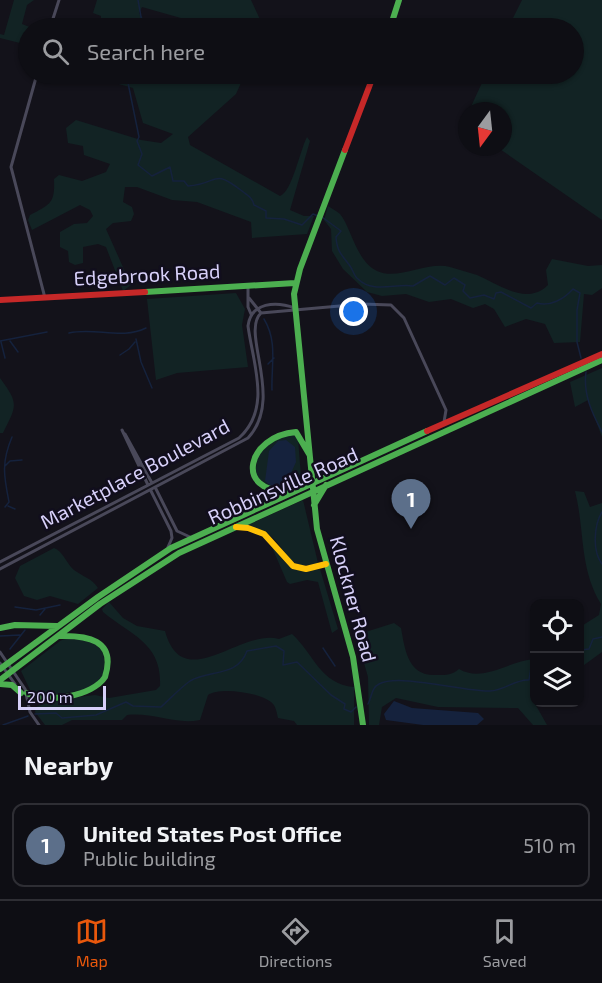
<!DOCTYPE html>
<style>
:root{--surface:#0e0e14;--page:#1c1c22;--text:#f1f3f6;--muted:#9b9ca0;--line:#2e2e34;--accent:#ea580c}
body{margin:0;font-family:"Exo 2",sans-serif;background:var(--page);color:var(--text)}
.controls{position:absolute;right:18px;bottom:18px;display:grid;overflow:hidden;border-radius:12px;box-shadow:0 2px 4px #0004}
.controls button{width:54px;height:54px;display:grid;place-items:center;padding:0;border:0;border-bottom:2px solid var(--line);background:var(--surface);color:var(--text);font:30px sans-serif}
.compass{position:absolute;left:458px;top:102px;width:54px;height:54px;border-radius:50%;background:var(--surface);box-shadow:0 2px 4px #0004;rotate:195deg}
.scale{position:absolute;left:18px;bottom:15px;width:88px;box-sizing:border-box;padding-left:6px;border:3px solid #d7d0f9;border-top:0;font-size:16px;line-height:21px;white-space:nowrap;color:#d7d0f9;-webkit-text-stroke:4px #110e1d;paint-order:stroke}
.you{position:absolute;left:354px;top:312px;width:21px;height:21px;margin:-15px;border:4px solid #fff;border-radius:50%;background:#1a73e8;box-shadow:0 0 0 9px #1a73e833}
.badge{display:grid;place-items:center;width:39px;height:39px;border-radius:50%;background:var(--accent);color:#fff;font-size:20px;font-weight:700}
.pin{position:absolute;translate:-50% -50px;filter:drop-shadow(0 2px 3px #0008)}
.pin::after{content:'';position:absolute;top:32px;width:21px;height:18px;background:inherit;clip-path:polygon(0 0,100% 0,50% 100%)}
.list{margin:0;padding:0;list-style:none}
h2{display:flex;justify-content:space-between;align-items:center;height:78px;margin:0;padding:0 24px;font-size:26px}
h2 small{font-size:20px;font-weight:400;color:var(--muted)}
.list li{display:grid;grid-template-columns:39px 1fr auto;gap:18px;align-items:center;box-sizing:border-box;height:84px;margin:0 12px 12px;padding:0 12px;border:2px solid var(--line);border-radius:12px}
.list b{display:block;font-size:22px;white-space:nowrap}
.list p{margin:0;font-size:20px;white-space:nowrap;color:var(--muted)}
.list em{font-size:20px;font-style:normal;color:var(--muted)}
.icon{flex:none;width:33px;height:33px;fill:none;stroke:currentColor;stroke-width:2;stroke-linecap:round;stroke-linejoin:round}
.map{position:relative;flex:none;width:602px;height:725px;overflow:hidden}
.search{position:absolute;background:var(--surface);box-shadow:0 2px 4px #0004;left:18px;right:18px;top:18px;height:66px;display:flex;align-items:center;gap:15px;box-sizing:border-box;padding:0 21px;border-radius:33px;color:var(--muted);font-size:22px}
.sheet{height:174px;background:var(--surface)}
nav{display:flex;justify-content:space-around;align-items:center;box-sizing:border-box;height:84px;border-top:2px solid var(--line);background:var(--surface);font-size:16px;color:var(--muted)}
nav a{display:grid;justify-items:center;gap:3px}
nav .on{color:var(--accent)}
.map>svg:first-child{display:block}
.green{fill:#122324}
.water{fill:#15223d}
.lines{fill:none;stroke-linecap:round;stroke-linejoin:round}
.stream{stroke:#15223d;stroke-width:1.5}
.street{stroke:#494859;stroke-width:3}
.fast{stroke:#4caf50;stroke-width:6}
.slow{stroke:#ffc107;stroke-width:6}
.jam{stroke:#c62828;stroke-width:6}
.labels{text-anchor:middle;stroke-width:5;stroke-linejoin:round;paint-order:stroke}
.street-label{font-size:20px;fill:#d7d0f9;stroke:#110e1d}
</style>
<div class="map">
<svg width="602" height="725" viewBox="0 0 602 725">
<rect width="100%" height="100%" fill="#13121a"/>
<path class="green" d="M14 0H34L27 5 22 24 32 28H28V45L0 38V34L4 35Z
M97 0H251L264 28H216L142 7 139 13 150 28H79L82 19 101 20V16L93 13Z
M522 0H602V220L497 147H503V111H469L486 74H574V28H508Z
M83 74H245L236 94 188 137 190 145 280 196C292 192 300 150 307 137L310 141 290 210 304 216H314L307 234 252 238 251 222 197 202 172 200 137 187H125L123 202 132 207 134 214 131 221 113 223 106 229 131 285 123 291 106 247 98 244 83 247V263L75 265 69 262 68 251 60 247V232L74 224 87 223 93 216 90 210 80 205 32 230 28 220 30 215C51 204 55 203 54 179L59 175 82 181 106 172 110 164 84 155 83 146 68 143 66 128 76 120 141 140 161 143 173 134 143 123 133 88Z
M328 206C332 209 337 211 340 214 351 227 356 261 377 271 398 281 427 261 450 267 459 270 468 272 477 275 500 285 527 306 548 285L546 270 552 259 588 266 602 265V288L592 295 584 294 580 342 554 343 545 324 526 319 505 327 494 309 485 304 473 308 451 299 429 302 406 294 382 296 367 292 343 269 332 251 331 229 324 220Z
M236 293 245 309 242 325 248 367 177 373 156 380 147 299Z
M602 368V437L588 400 575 407 570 382Z
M0 378C19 404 17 405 3 433H0Z
M295 434 298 438 301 477 298 483 278 490 269 489 255 474 258 454 277 435Z
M575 491 584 492 590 507 602 503V652L580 668V627L599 615 601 604C579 568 585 531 575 491Z
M303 500 318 563C289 571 291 556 273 538 266 531 257 528 248 525Z
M271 545C288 566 291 574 320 569L338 629 332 633 318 582 307 580 290 584 287 582Z
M54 548C63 551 66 563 74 570 83 577 92 578 98 588L78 604 50 596 37 600 24 596 15 578 20 566Z
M109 602 123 618 137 626 165 631C183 696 240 628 279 639L292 634C314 654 320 684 354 687V725H297L294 721 278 718C277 714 276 707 273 704 264 693 220 686 208 695L200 720C175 725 153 712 127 715L122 720H72L62 725H45L35 712 36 707 43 704 71 698 95 695 109 698 156 690 160 686C162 643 132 636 103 612L102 609Z
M394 623 401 628C405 650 408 677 437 675 447 675 452 675 459 669 483 683 509 661 534 659V702L547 725H533L518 708 438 707 396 698 382 707 379 725H369L368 677 356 635Z
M69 637C100 637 109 650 102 679L85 690 38 697 31 692 21 671 60 641Z"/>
<path class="water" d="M286 440 295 447 296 462 286 484 272 487 265 481 269 451 278 441Z
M394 701 412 708 478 713 484 719 477 725H423L386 720 384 714Z"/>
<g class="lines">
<path class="stream" d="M138 0 143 28
M130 74 127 78 139 137 137 141 142 154 138 165 152 176 170 167 173 181H184L188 186C220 184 211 167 242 191 248 196 252 197 254 205L266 211V218L284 219 302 225 313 214 318 216
M322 217 341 231 336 237C337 252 342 255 350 266 353 270 354 276 358 279 373 294 396 283 413 286L430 276 445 285 454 278 465 285 463 291 470 298 484 295 494 299 496 293 501 292 531 308 537 303C550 307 564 299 573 289L580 293 577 310V342L581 358
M264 319C278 342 271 366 272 390
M69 333C95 327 122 340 146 328
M136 339 141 362 152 388
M0 341 47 332
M10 341 18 352
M1 342 5 358
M120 355 129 349 135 342
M268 364 274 358
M586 372C583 394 592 413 602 432
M5 466 10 461 22 460
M8 506 15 509
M5 507 9 502C4 476 1 463 12 437
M602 512C594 525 592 551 602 564
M15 607 36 610 60 605
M40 615 45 609
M0 636 20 635
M323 648 335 666
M10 649 25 630
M580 650 589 649 593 639 602 637
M368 704C372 697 371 688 379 684 399 673 464 692 490 691 504 691 515 679 529 680L531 667 534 666
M35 714 56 713 62 718 96 715 126 702 133 706 161 707C170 699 180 688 190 681 210 669 237 678 247 651L276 646 284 651 283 665 297 662 331 695 345 704 344 709 351 712 356 707
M3 725 28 716"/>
<path class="street" d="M50 28 59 0
M37 74 11 167 45 298
M248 286V307L251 314
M249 298 261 313
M122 430 148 485
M125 434 152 483
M156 489 177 531 190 537
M151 491 171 531 172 538 168 547
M0 562 239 438C272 408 253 364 248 326 251 302 276 301 295 308
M0 569 248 438C285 398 240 333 261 313L362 304 391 305 404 318 446 410 444 422
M0 652 25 689 30 712 39 725
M0 663 15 684"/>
<path class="fast" d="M390 28 399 0
M345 150 300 269 294 294 317 529 353 657 363 725
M145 292 295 283
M287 491C234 492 247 436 296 432L309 454
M314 505 326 485
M0 628 15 625 57 626
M0 669 98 597 171 548 427 431
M0 680 100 604 179 553 602 360
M0 684 12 685 21 693
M27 693C47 704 93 696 105 677 117 639 86 635 58 636"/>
<path class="slow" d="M236 527 248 528 264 534 293 566 306 569 326 564"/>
<path class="jam" d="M345 150 374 74
M0 300 145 292
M427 431 602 354"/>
</g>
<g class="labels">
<g class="street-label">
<text transform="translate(147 275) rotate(-3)" y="7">Edgebrook Road</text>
<text transform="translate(135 474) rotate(-28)" y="7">Marketplace Boulevard</text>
<text transform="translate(283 486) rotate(-24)" y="7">Robbinsville Road</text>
<text transform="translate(353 599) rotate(75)" y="7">Klockner Road</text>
</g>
</g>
</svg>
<div class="controls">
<button><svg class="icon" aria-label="locate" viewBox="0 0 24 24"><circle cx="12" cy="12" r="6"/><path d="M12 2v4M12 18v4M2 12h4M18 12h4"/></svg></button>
<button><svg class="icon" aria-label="layers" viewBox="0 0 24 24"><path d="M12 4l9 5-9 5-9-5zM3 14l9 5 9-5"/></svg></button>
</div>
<svg class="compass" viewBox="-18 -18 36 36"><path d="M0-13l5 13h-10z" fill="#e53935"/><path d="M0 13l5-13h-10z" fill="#9b9ca0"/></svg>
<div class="scale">200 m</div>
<div class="you"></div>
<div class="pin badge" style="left:411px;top:529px;background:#5c6f8a">1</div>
<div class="search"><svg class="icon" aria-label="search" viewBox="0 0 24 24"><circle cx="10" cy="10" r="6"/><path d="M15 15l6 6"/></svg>Search here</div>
</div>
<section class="sheet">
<h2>Nearby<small></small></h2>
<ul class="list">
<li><span class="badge" style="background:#5c6f8a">1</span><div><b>United States Post Office</b><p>Public building</p></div><em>510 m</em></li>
</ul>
</section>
<nav>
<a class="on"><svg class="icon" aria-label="map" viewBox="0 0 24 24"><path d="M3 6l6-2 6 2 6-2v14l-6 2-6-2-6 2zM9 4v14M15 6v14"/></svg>Map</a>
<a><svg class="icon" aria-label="directions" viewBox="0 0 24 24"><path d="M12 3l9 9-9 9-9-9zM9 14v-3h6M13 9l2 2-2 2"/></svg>Directions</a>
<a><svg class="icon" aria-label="saved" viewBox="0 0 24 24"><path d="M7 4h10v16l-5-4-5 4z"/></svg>Saved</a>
</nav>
